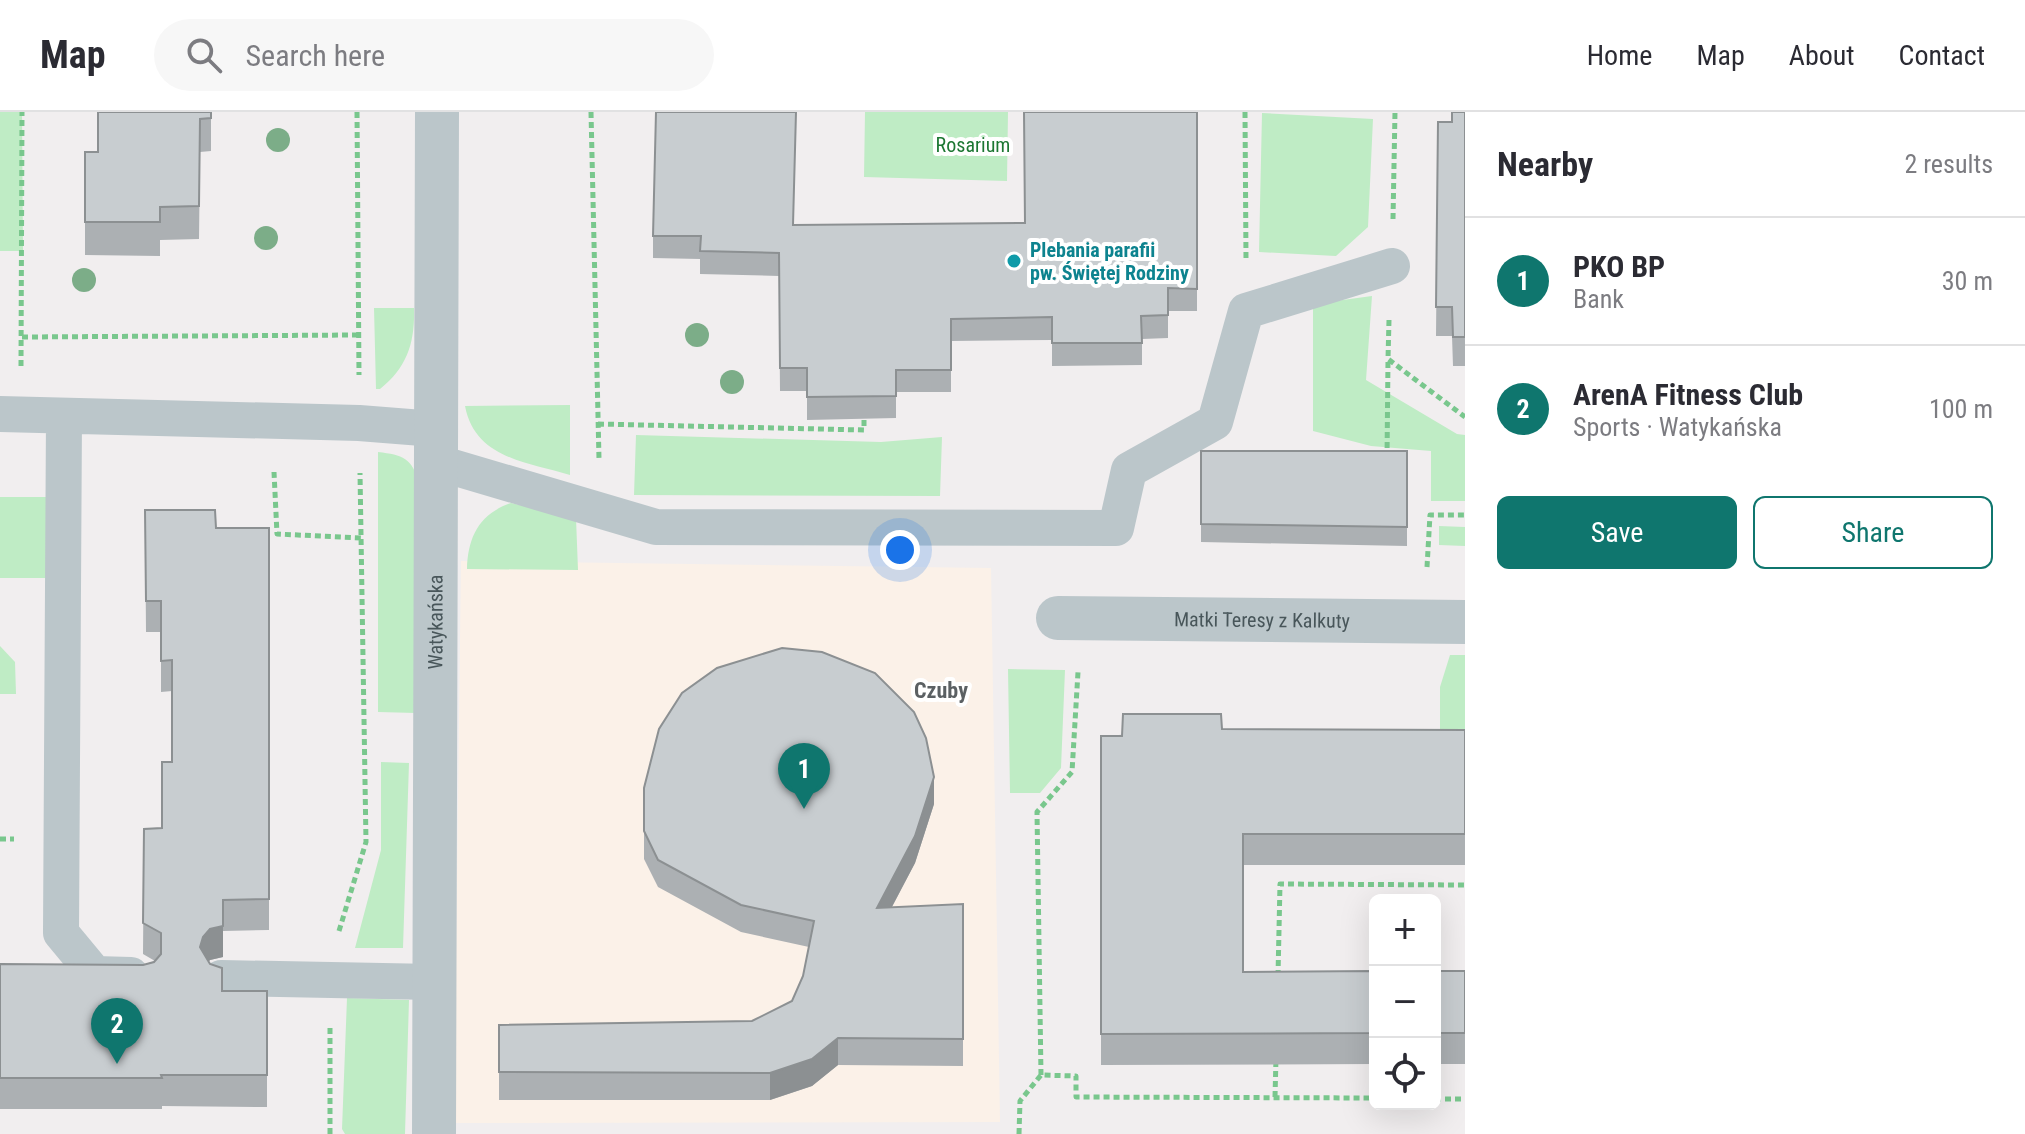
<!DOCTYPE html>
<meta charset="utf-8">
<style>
:root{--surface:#fff;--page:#f7f7f7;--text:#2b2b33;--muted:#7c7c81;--line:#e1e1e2;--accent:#0f766e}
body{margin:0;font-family:"Roboto Condensed",sans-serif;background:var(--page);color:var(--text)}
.controls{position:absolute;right:24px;bottom:24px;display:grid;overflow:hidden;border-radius:12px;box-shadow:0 8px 32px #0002}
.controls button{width:72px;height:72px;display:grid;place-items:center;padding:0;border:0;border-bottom:2px solid var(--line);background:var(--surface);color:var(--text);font:40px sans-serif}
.you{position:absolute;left:900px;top:438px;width:28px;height:28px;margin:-20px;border:6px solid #fff;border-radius:50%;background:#1a73e8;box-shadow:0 0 0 12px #1a73e833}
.badge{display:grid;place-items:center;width:52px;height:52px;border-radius:50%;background:var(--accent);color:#fff;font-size:26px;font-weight:700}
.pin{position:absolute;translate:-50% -66px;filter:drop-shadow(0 2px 4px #0008)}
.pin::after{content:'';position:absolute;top:42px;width:28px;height:24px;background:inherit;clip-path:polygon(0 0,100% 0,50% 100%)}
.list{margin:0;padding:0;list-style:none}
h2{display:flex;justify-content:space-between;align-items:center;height:104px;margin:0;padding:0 32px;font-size:34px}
h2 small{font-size:26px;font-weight:400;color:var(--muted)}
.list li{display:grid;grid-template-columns:52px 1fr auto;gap:24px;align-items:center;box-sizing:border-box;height:128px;padding:0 32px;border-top:2px solid var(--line)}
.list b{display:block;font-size:30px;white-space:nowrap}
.list p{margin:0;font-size:26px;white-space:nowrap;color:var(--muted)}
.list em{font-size:26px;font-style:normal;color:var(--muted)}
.actions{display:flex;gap:16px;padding:24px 32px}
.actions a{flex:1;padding:18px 0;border:2px solid var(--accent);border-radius:12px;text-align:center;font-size:28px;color:var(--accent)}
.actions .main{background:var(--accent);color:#fff}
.icon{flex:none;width:44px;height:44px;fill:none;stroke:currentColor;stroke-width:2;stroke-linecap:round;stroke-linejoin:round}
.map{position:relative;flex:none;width:1465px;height:1022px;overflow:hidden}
header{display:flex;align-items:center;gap:48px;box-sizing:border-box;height:112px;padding:0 40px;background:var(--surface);border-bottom:2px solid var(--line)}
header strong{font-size:38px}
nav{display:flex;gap:44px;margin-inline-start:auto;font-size:28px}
.search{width:560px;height:72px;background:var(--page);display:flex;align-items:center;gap:20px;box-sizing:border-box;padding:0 28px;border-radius:44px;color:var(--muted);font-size:30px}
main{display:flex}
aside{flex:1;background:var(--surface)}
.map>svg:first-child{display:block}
.commercial{fill:#fbf1e8}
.green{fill:#bfecc5}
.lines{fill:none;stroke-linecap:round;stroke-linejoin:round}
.path{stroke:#79c78d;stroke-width:5;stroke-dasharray:6 4;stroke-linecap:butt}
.lane{stroke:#bbc6ca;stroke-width:36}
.street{stroke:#bbc6ca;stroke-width:44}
.tree{fill:#7cad88}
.wall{fill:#acb0b3}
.shaded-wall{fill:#8c9092}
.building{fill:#c8cdd0;stroke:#8c9092;stroke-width:2}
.culture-dot{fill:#0f9aa8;stroke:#fff;stroke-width:3}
.labels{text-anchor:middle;stroke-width:8;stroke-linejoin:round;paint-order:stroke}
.park-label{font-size:20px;fill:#1d7733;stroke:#fff}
.culture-label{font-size:20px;font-weight:bold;fill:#0d838f;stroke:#fff;text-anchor:start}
.street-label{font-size:20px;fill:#48565a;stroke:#fff}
.neighbourhood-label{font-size:22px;font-weight:bold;fill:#5b6063;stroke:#fff}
</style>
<header>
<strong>Map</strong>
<div class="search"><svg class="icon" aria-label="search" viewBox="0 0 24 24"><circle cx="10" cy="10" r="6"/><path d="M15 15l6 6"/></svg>Search here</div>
<nav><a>Home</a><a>Map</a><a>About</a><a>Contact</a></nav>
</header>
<main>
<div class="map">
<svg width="1465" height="1022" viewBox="0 0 1465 1022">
<rect width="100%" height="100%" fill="#f1eeef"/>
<path class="commercial" d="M461 449 991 456 1000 1010 454 1011Z"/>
<path class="green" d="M0 0H22L23 139H0Z
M865 0H1008L1007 69 864 65Z
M1262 1 1373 7 1368 115 1336 144 1259 140Z
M1372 184 1366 268 1457 322 1465 323V389H1431V339L1371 334 1313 319V192Z
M374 196H414C415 229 408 255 380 277H376Z
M570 293V363C526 350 475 346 465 294Z
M636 323 881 330 942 325 940 384 634 383Z
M378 340C403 343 412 346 419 371L416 601 378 600Z
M0 385H47L49 466H0Z
M511 391 576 406 578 458 467 457C468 425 479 402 511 391Z
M1439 414 1465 415V434L1439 433Z
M0 534 15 550 16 582H0Z
M1450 543H1465V644H1440V575Z
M1008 557 1065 558 1061 656 1040 681H1010Z
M381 650 409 651 403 836H355L381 738Z
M347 886 409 888 405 1022H345L342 1017Z"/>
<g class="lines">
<path class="path" d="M357 0 359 263
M591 0 599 347
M1245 0 1246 147
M1393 107 1395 0
M1389 208 1388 247 1465 305
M22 225 359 223
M21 254 22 0
M598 312 864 318V307
M1387 346 1388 248
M274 360 277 422 361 426
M1427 455 1430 403H1465
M0 727H14
M339 819 366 730 360 361
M1278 864 1280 772 1465 773
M330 916V1022
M1041 963 1037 700 1072 660 1078 560
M1275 985 1276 946
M1435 987H1465
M1019 1022 1020 989 1041 963 1076 964V985L1375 986"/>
<path class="lane" d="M0 302 359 311 435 317
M64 304 61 821 95 862 131 863
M439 351 656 415 1116 416 1129 358 1215 310 1246 199 1392 154
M221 866 434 870"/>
<g class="street">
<path id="s1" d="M1058 506 1465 510"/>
<path id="s2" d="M434 1022 437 0"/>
</g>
</g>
<g class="tree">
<circle cx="278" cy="28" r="12"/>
<circle cx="266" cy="126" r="12"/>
<circle cx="84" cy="168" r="12"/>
<circle cx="697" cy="223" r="12"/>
<circle cx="732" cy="270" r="12"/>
</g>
<path class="wall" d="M211 0V39L200 40 199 127 160 128V144L85 143V40H98Z
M1197 0V199H1168V226L1142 227V253L1052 254V228L951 229V280H896V306L807 308V279H780L779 164 700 162V147L653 146V124L794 113 1024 111Z
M1465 0V254H1453L1452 224H1436L1438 10H1452Z
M1201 339H1407V434L1201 430Z
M145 398 216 416H269V818L223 819V845L210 848 208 850 222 879H267V995L162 994V997H0V852L143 853 155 849 143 842 144 717 162 716 172 650V579L161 580V520H146Z
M1222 617 1465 618V753H1243V860L1375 859V952L1101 953V624Z
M644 676 934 692 915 751 892 795 963 792V954L838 953 812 974 770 988H499V913L752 909 792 889 803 864 809 835 741 820 658 775 644 747Z
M1435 859H1465V952H1435Z"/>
<path class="shaded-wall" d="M934 665V692L915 751 877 823V796Z
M223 788V845L210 848 203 856 200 835 203 825 210 817Z
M838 926V953L812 974 770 988V961Z"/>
<path class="building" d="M98 0H211V6L200 7 199 94 160 95V110H85V40H98Z
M656 0H796L793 113 1025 111 1024 0H1197V177L1168 176V203L1141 204 1142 231H1052V205L951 207V258H896V284L807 285V256H780L779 141 700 139 701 124H653Z
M1452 0H1465V225H1453L1452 195H1436L1438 10H1452Z
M1201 339H1407V415L1201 412Z
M145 398H215L216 416H269V787L223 788V814L210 817 203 825 200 835 210 852 222 856V879H267V963H161L162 966H0V852L143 853 154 850 161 842V821L143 811 144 717 162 716V650H172V548L161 549V489H146Z
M782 536 822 540 875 561 914 600 926 626 934 665 915 724 877 796 963 792V927L838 926 812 947 770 961 499 960V913L752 909 792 889 803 864 814 809 741 793 658 748 644 719V676L659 617 682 581 717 556Z
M1123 602H1221L1222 617 1465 618V722H1243V860L1375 859V921L1101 922V624H1122Z
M1435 859H1465V921H1435Z"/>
<circle class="culture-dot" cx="1014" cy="149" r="8"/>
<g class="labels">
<g class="park-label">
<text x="973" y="40">Rosarium</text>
</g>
<g class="culture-label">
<text x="1030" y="145">Plebania parafii<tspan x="1030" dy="23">pw. Świętej Rodziny</tspan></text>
</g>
<g class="street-label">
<text dy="7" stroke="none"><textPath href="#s1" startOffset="204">Matki Teresy z Kalkuty</textPath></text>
<text dy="7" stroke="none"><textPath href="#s2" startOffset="512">Watykańska</textPath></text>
</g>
<g class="neighbourhood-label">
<text x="941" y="586">Czuby</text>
</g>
</g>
</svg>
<div class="controls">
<button>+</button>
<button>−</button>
<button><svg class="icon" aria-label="locate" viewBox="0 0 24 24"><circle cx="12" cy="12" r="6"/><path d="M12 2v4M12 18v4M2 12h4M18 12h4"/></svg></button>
</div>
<div class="you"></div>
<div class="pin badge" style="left:804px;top:697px">1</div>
<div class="pin badge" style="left:117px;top:952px">2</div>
</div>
<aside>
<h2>Nearby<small>2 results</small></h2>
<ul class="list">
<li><span class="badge">1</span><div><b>PKO BP</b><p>Bank</p></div><em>30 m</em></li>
<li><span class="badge">2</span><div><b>ArenA Fitness Club</b><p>Sports · Watykańska</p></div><em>100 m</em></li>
</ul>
<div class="actions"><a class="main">Save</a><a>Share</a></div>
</aside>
</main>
